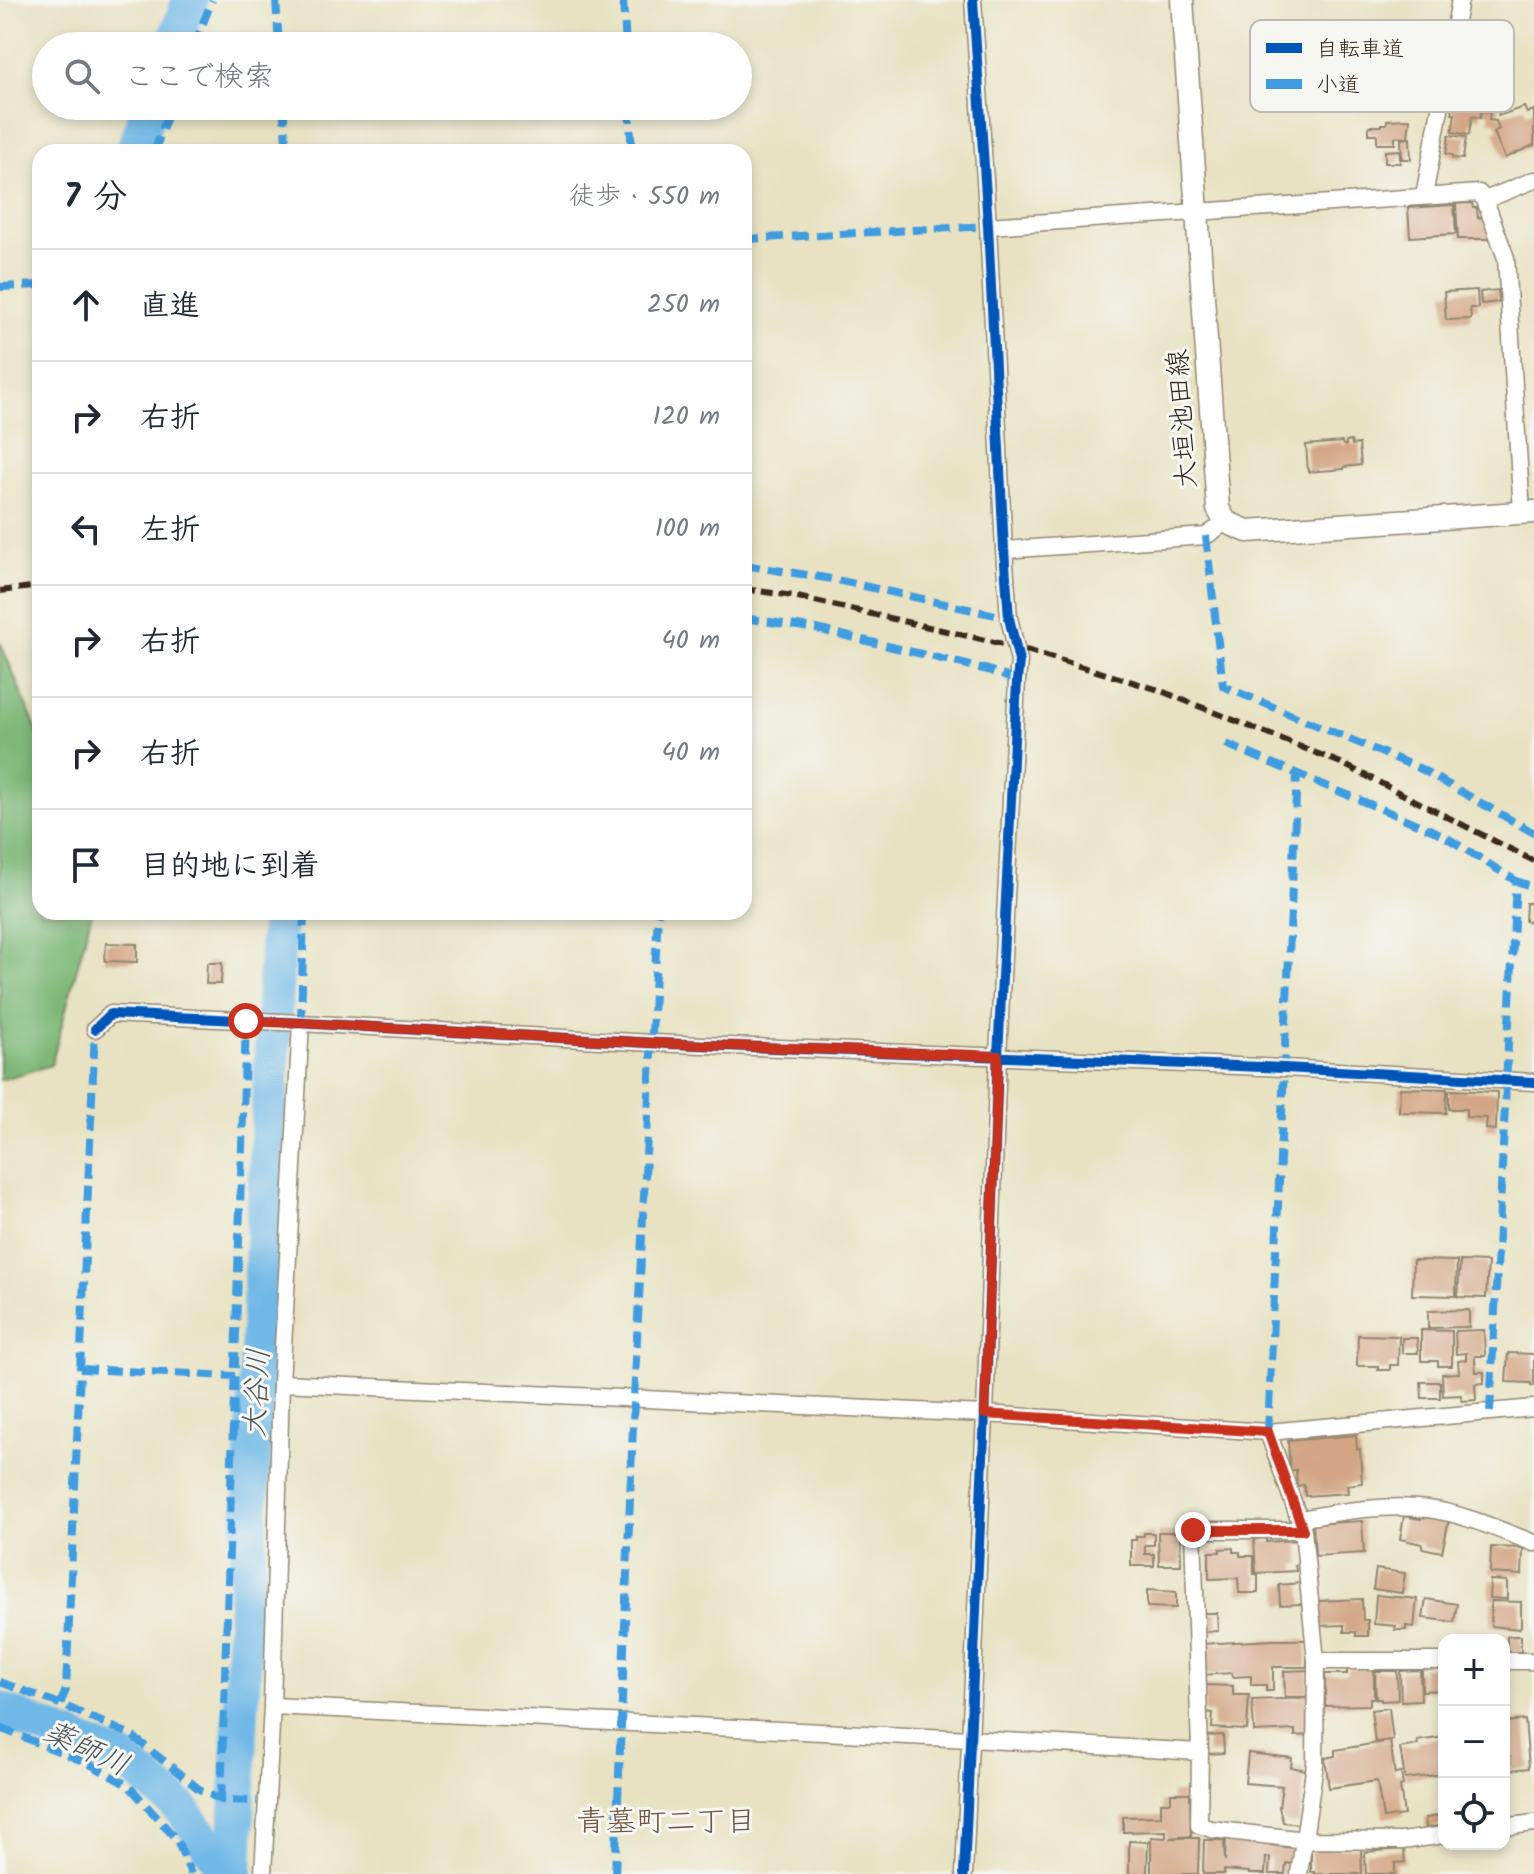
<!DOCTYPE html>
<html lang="ja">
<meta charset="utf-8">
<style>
:root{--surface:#fff;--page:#f2f2f3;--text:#1f2937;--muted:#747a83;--line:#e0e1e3}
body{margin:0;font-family:Kalam,"Klee One",sans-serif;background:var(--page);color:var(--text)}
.controls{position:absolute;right:24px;bottom:24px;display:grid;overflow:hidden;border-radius:16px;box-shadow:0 4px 12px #0003}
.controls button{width:72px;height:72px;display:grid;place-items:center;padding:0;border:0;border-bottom:2px solid var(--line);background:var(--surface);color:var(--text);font:40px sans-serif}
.stop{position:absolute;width:24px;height:24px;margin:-18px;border:6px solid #c8321e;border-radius:50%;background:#fff}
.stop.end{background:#c8321e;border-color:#fff;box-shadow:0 2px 8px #0008}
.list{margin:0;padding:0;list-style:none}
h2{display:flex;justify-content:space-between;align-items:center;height:104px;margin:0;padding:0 32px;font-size:34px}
h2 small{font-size:26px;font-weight:400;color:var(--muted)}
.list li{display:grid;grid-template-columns:52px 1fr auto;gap:24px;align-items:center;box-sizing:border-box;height:112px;padding:0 32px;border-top:2px solid var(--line)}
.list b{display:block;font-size:30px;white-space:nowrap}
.list em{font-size:26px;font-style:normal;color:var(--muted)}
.icon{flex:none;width:44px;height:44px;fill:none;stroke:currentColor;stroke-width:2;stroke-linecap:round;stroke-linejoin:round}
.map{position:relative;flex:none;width:1534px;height:1874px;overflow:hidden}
.search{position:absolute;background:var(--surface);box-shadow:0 4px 12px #0003;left:32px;top:32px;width:720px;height:88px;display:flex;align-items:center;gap:20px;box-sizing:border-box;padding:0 28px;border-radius:44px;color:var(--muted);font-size:30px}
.panel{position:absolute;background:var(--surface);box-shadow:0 4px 12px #0003;left:32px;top:144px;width:720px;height:776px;border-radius:24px}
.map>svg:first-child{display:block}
.forest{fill:#7eb878;stroke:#5c714b;stroke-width:2}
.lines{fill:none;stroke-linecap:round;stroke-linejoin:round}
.river{stroke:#70b8e7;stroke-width:36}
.building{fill:#d3a584}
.street-casing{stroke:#928670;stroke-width:19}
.secondary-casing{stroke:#928670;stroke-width:25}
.street{stroke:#fff;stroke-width:16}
.secondary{stroke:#fff;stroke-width:22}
.rail{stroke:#3b2a1e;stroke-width:6;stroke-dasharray:12 6;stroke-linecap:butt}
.quiet{stroke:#3f9ce0;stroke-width:8;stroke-dasharray:16 8;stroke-linecap:butt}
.cycleway-casing{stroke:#f6f6f2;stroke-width:15}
.cycleway{stroke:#0057b8;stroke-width:10}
.route{stroke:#c8321e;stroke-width:10}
.labels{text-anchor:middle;stroke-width:6;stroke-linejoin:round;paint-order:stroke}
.street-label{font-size:28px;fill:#3b2a1e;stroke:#f6f6f2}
.water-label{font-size:30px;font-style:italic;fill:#4b555a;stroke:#f6f6f2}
.neighbourhood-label{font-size:30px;fill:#705542;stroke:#f6f6f2}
.key{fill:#f6f6f2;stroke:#beb9b2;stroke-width:2}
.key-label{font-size:22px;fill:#3b2a1e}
</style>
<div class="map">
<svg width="1534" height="1874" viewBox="0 0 1534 1874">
<rect width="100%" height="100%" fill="#f6f6f2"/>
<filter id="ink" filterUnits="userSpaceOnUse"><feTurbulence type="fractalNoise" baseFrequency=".0125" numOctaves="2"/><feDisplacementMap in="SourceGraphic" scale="16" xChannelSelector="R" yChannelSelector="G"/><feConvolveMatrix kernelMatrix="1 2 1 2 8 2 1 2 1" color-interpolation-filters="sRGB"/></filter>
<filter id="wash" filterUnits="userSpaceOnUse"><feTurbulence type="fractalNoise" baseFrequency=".006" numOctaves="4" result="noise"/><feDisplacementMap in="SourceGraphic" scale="32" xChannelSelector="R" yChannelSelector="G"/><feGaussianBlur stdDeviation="1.8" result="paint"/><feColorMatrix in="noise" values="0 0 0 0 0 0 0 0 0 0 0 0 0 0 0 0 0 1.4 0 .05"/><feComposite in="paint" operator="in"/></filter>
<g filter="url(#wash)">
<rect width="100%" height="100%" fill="#e8e2c2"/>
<path class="forest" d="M0 642 40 738V912H92L51 1065 0 1080Z"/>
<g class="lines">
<path class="river" d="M173 46 190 0
M133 152 150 106
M0 1710 124 1760 181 1808 219 1860 224 1874
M235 1874 240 1731 278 928 277 912"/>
</g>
<g id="blocks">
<path class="building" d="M1456 75 1503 82 1498 116 1524 107 1527 113 1534 110V145L1505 158 1494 132 1499 129 1496 121 1489 120 1490 113 1481 112 1480 118 1472 116 1469 135 1452 132 1455 114H1452L1453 108H1451Z
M1410 119 1408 137H1395V144H1377V134H1369V126H1382V124H1387V120Z
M1449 135 1466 137 1463 159 1452 158V155L1446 154Z
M1410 138 1411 159H1402L1401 139Z
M1400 150V163H1385V151Z
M1472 203 1473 208H1477L1478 218 1484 217 1492 239H1458L1456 204Z
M1454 205 1456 234 1410 237 1408 208Z
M1477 290 1478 308H1470L1471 319 1446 320 1444 292Z
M1498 290 1499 302 1481 304 1480 292Z
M1351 441 1352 445 1359 444 1361 465 1344 467V469L1308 472 1306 445 1342 442 1343 445H1346V442Z
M1526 903H1534V922L1525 921Z
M106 943 137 944V962L105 961Z
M207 963H222L221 984H206Z
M1400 1088 1447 1089 1446 1113 1399 1112Z
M1449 1090 1497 1092 1496 1130 1486 1129 1487 1118 1466 1117V1109H1449Z
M1413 1260 1457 1261 1456 1296 1412 1295Z
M1460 1261 1488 1262 1486 1298 1458 1297Z
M1469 1310V1327L1428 1328V1311Z
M1421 1330 1452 1331V1366H1438V1361H1421Z
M1484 1330 1485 1356H1475V1360L1476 1372H1484V1383L1475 1384 1476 1400 1462 1401 1461 1395 1443 1396 1442 1374 1459 1373 1458 1361 1466 1360V1353L1456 1354 1455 1331Z
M1358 1335 1399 1336 1398 1365H1390V1370H1378V1366H1357Z
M1402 1338H1417L1418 1353H1402Z
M1508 1353 1534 1354V1386H1531V1383L1506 1382Z
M1421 1382H1440V1398H1422Z
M1356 1435 1357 1449H1360L1362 1483 1347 1485 1348 1493 1305 1496 1304 1485 1297 1486 1296 1470H1290L1288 1441Z
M1422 1514 1449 1520 1442 1552 1422 1548V1544L1400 1539 1404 1516 1421 1519Z
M1362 1521 1364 1553 1315 1556 1313 1524Z
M1158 1532H1180L1181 1565H1159Z
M1144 1533H1154V1545H1145V1554H1154V1566H1131V1540H1136V1536H1144Z
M1266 1538V1542L1299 1540 1301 1564 1295 1565 1296 1571 1256 1573 1254 1539Z
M1491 1547 1523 1548 1522 1575 1490 1573Z
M1233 1548V1552H1240V1556H1254V1574H1258V1593H1239L1238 1578 1209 1579V1552H1220V1549Z
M1376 1569 1405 1573 1402 1593 1373 1589Z
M1490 1580 1507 1581V1599L1489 1598Z
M1301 1583 1303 1604 1280 1605 1279 1585Z
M1147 1590 1176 1592V1608L1147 1607Z
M1376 1595 1417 1599 1414 1627 1406 1626V1630H1395L1396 1626 1374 1624Z
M1362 1599 1363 1620H1368V1636H1356V1632H1344V1625L1319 1626 1318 1601Z
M1426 1599 1457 1604 1454 1622 1423 1618Z
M1491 1601 1521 1602V1626L1519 1629 1491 1626Z
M1201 1613H1217L1218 1631 1202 1632Z
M1507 1636H1521V1652H1507Z
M1273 1640H1307V1667H1273V1691H1266V1685H1251V1676L1233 1677 1232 1673 1203 1675 1201 1644Z
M1444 1667V1690L1422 1691V1668Z
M1347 1669H1374V1698H1370V1705L1325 1706V1674H1347Z
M1308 1670 1309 1697H1285L1284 1671Z
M1420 1670 1421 1700 1401 1701 1400 1671Z
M1375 1671H1397L1398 1700 1381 1701V1699H1376Z
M1206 1685 1233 1686V1695H1249L1247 1730 1212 1728 1213 1713 1204 1712Z
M1307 1698 1309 1735 1295 1736V1730L1254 1732 1252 1700Z
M1389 1708 1393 1740 1375 1742 1371 1710Z
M1525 1720 1529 1768 1511 1770 1510 1756H1504V1722Z
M1223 1735 1224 1753 1208 1754 1207 1736Z
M1444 1737V1774L1405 1779 1400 1748 1418 1745 1417 1741Z
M1390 1741 1395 1774 1401 1773 1403 1785 1400 1786 1404 1815 1383 1818 1377 1781 1329 1788 1325 1758 1335 1756V1750Z
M1248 1753 1292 1758 1291 1767 1306 1770 1298 1824 1283 1822 1279 1807 1282 1786 1245 1783Z
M1171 1793H1190L1191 1836 1170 1838H1199L1198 1874H1151V1837L1166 1838V1831L1123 1832V1817L1161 1816V1802H1171Z
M1444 1815V1825L1426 1828 1425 1818Z
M1226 1835 1271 1839V1845L1295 1848 1293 1864 1286 1863 1285 1874H1269L1270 1858 1266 1857 1265 1874H1249V1872L1224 1870V1874H1203L1204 1840H1224L1225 1861Z
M1129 1841 1148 1842 1147 1874H1129Z
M1361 1847 1362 1874H1315V1872H1311V1849Z
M1404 1849 1405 1862 1395 1863V1874H1366L1365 1852Z"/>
</g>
</g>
<g filter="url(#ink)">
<use href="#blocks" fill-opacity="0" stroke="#928670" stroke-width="2"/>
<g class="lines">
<defs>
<path id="street" d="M1424 196 1460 0
M1485 200 1534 180
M988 226 1479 193 1485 200 1506 258 1522 513
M1004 550 1206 536 1226 522
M95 1029 111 1014 301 1023 652 1043 1285 1068 1534 1082
M281 1383 985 1414 1268 1432 1534 1408
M1268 1432 1303 1530 1316 1661 1315 1764 1299 1874
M1300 1519C1342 1511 1385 1504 1428 1509 1462 1513 1502 1531 1534 1543
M1303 1530H1193L1200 1752 1199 1825 1211 1829 1305 1840 1402 1841 1444 1835
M1316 1661H1444
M1504 1661H1534
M272 1706 971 1739 1200 1752
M1504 1827 1534 1823
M263 1874 272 1706 281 1383 301 1023
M964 1874 985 1414 998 1056 1017 681 1019 661 1009 618 1004 550 988 226 973 0"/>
<path id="secondary" d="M1182 0 1218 509 1226 522 1247 531 1534 512"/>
</defs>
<use href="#street" class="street-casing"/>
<use href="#secondary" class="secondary-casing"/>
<use href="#street" class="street"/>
<use href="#secondary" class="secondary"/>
<path class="rail" d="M744 589 793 596 1016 647 1156 689 1341 763 1534 861
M0 591 40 586"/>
<path class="quiet" d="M276 0 279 46
M623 0 626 46
M194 46 212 0
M283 106 287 152
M629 106 632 152
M154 152 171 106
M744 239 988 226
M0 287 40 285
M1206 536 1223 686 1421 769 1534 833
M744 565 832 579 1009 618
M744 618 817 629 988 670 1017 681
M1226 744 1441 834 1516 881
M301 1023 304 912
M80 1369 235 1376
M1490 1412 1516 881 1534 887
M1268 1432 1297 773
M0 1682 60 1704 131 1735 199 1789 221 1800 257 1801
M60 1704 66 1690 95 1029
M0 1728 88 1763 129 1786 177 1840 191 1874
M221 1800 246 1021
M615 1874 634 1400 658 912"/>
<defs>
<path id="cycleway" d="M95 1029 111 1014 301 1023 652 1043 1285 1068 1534 1082
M964 1874 985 1414 998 1056 1017 681 1019 661 1009 618 1004 550 988 226 973 0"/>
</defs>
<use href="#cycleway" class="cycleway-casing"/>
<use href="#cycleway" class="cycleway"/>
</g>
</g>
<g class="lines" filter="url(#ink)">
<path class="route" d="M246 1021 301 1023 652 1043 998 1056 985 1414 1268 1432 1303 1530H1193"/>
</g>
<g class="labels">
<g class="street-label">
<text transform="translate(1181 419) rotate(-94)" y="10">大垣池田線</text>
</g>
<g class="water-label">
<text transform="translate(256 1393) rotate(-87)" y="10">大谷川</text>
<text transform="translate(87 1748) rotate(25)" y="10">薬師川</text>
</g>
<g class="neighbourhood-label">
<text x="666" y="1831">青墓町二丁目</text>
</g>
</g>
<rect x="1250" y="20" width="264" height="92" rx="12" class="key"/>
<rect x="1266" y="43" width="36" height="10" fill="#0057b8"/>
<rect x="1266" y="79" width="36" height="10" fill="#3f9ce0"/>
<g class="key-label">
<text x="1316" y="56">自転車道</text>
<text x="1316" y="92">小道</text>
</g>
</svg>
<div class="controls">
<button>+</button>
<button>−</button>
<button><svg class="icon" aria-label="locate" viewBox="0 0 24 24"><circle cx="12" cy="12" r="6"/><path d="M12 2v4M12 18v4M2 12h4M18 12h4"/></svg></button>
</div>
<div class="stop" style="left:246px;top:1021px"></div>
<div class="stop end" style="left:1193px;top:1530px"></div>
<div class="search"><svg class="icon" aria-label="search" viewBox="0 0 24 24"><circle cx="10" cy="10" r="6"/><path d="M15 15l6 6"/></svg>ここで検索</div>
<section class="panel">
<h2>7 分<small>徒歩 · 550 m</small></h2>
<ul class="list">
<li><svg class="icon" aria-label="ahead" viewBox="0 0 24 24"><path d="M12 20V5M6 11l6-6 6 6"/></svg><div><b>直進</b></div><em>250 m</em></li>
<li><svg class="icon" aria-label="right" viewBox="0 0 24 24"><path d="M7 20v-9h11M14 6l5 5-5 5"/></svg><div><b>右折</b></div><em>120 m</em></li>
<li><svg class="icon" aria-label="left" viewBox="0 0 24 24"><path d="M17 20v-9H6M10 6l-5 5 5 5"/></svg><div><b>左折</b></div><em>100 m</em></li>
<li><svg class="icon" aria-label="right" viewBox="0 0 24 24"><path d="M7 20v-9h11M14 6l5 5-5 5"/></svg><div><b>右折</b></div><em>40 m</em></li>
<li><svg class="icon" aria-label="right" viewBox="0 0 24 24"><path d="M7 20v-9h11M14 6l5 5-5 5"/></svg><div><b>右折</b></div><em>40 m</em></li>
<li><svg class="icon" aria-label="arrive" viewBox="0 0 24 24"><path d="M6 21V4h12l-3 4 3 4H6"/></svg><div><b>目的地に到着</b></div></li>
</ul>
</section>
</div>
